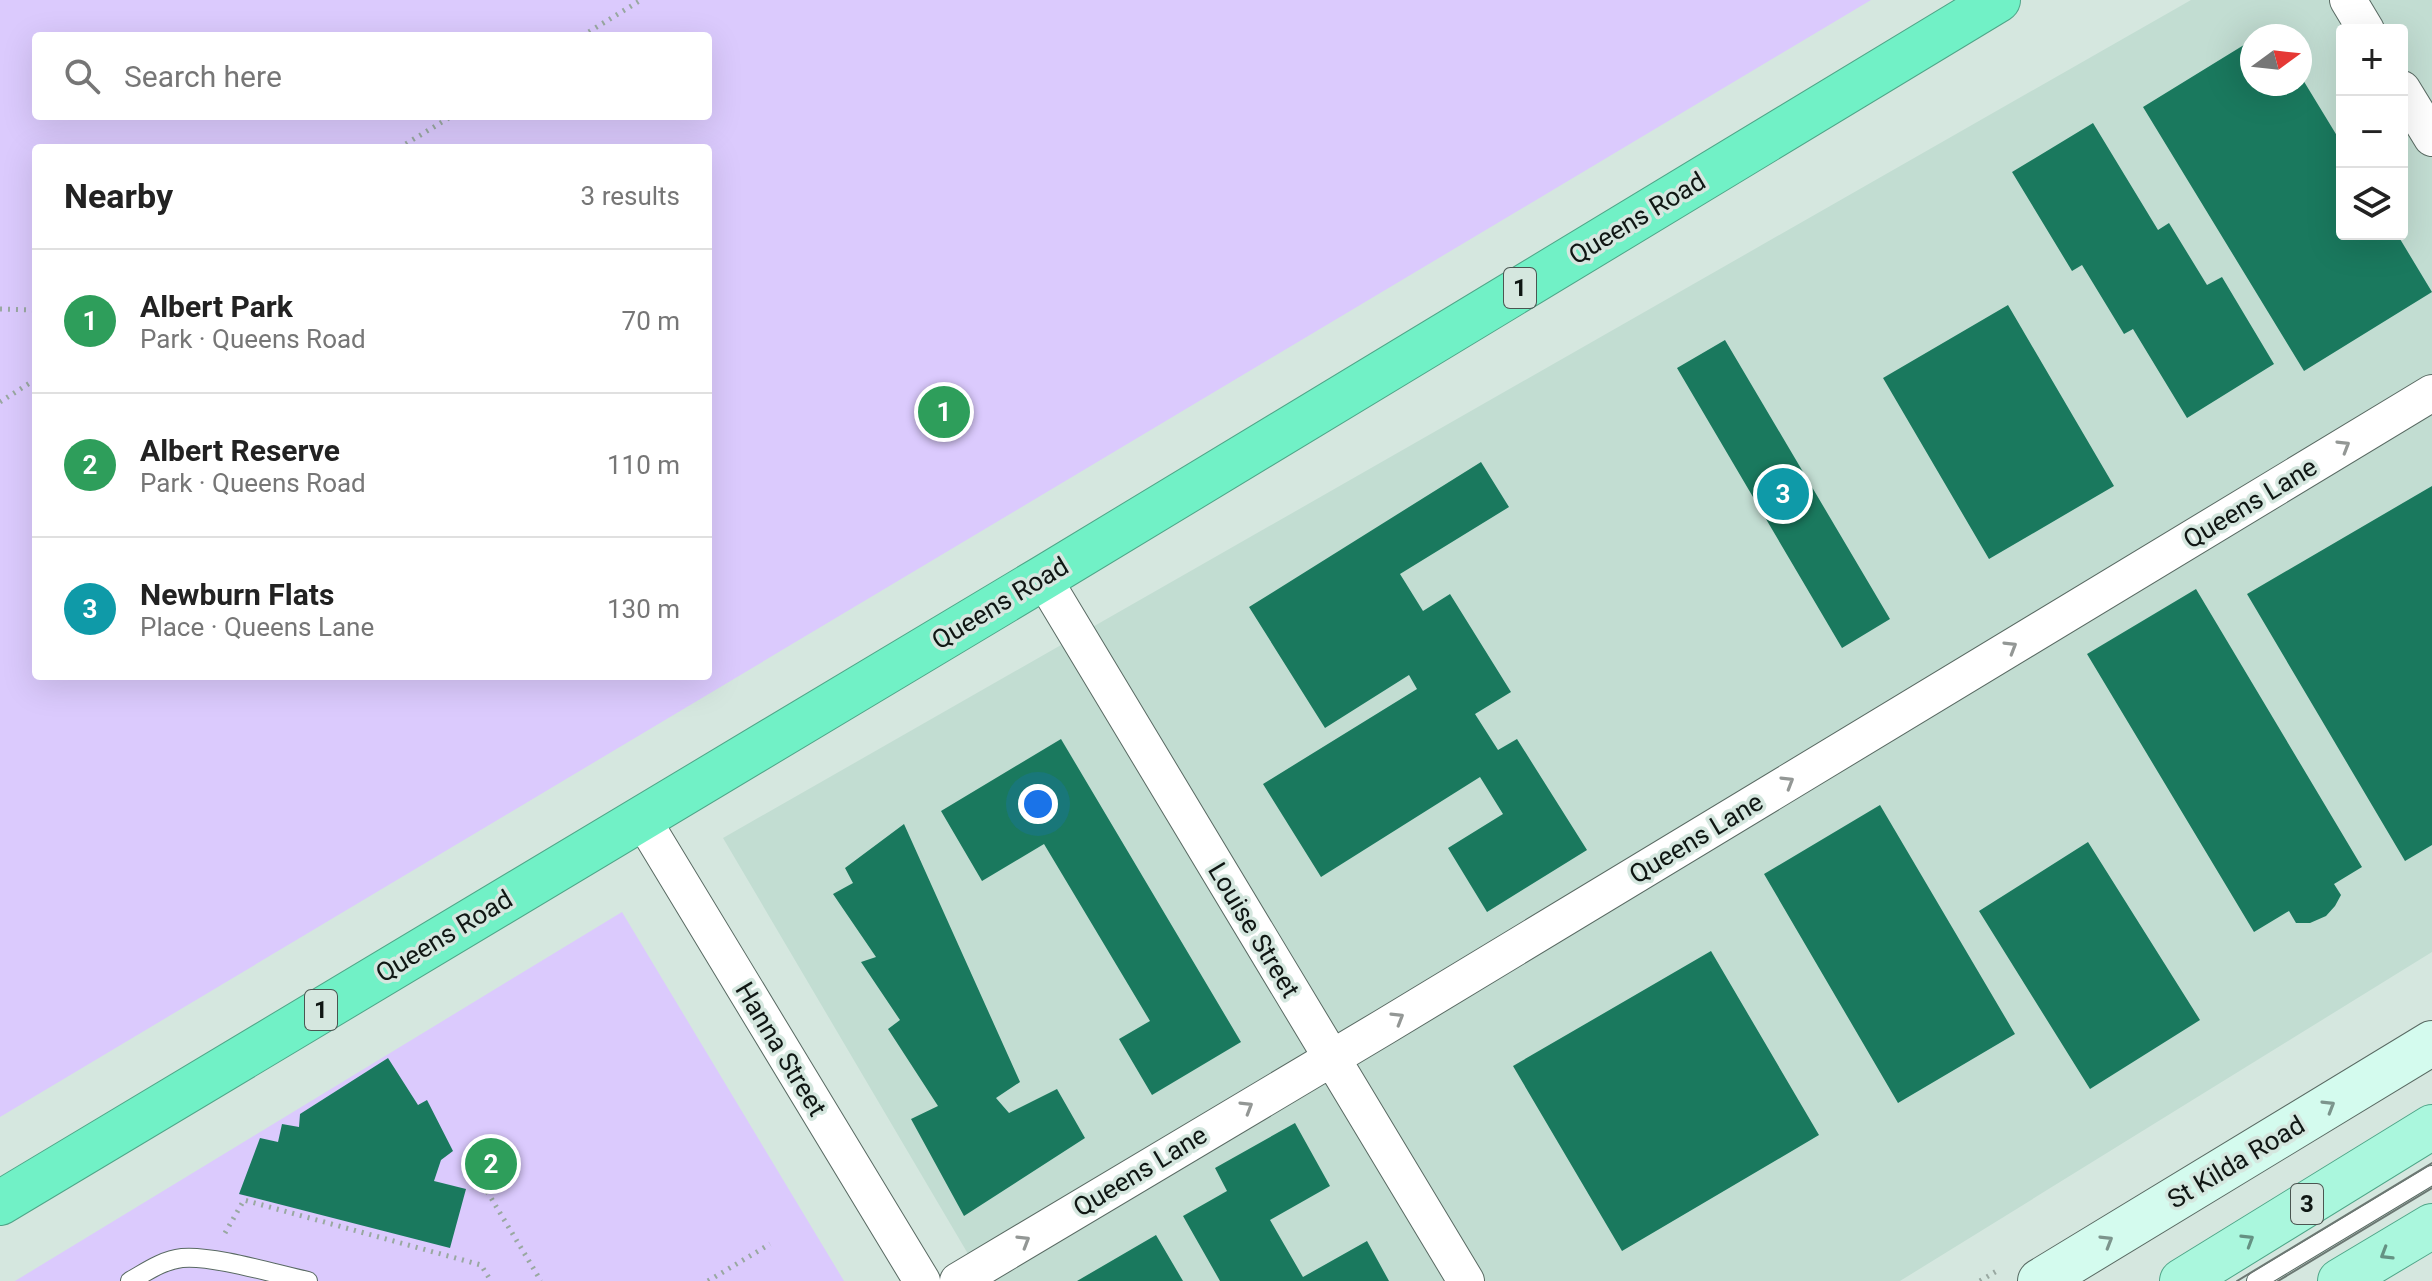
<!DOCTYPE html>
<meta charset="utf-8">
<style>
:root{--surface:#fff;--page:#f2f2f2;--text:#222;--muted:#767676;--line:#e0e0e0;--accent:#703cb3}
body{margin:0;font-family:Roboto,sans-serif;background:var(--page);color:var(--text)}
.controls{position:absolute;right:24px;top:24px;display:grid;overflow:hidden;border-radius:8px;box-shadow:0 8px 32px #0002}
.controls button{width:72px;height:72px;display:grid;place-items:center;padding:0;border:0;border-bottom:2px solid var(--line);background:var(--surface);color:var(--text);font:40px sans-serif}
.compass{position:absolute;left:2240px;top:24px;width:72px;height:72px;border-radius:50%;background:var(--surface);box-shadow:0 8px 32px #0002;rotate:75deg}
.you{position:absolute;left:1038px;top:804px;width:28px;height:28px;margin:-20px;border:6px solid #fff;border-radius:50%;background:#1a73e8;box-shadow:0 0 0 12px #1a73e833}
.badge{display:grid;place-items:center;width:52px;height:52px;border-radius:50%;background:var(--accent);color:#fff;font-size:26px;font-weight:700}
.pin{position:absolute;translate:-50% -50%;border:4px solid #fff;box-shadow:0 2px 8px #0006}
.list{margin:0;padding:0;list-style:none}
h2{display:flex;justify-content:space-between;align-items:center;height:104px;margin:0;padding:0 32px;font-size:34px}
h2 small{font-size:26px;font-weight:400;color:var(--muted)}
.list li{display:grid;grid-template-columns:52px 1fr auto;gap:24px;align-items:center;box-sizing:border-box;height:144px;padding:0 32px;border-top:2px solid var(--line)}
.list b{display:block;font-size:30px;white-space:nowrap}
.list p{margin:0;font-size:26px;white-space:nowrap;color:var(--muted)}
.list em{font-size:26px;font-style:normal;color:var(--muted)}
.icon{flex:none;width:44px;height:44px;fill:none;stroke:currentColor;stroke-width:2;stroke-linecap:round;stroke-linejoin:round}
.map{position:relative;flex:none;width:2432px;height:1281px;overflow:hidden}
.search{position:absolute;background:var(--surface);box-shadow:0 8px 32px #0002;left:32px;top:32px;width:680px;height:88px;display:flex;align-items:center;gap:20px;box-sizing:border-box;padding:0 28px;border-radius:8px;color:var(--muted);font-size:30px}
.panel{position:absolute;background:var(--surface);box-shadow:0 8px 32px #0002;left:32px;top:144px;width:680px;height:536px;border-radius:8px}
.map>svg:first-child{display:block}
.built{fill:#c2ddd2;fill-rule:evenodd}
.green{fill:#dbcafd;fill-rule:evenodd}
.building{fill:#1a795e}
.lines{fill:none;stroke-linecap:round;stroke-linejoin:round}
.lane-casing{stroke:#596a63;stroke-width:20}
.street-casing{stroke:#596a63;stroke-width:38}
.secondary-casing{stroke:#596a63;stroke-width:46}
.primary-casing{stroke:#4fa588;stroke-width:46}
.highway-casing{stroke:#4fa588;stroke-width:46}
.path{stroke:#99a8a1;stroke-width:5;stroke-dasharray:2 6;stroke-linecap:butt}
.lane{stroke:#fff;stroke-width:18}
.street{stroke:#fff;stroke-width:36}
.secondary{stroke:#d4fbee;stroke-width:44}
.primary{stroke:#aaf7dd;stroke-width:44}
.highway{stroke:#71f1c6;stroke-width:44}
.tram{stroke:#6c7873;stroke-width:2}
.oneway{stroke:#939795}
.oneway2{stroke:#7c948c}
.oneway3{stroke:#659283}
.labels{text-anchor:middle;stroke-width:7;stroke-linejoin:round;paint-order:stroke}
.shield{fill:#d5e7df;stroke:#4b5551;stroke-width:2}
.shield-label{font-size:24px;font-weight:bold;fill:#101714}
.street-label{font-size:26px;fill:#101714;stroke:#d5e7df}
</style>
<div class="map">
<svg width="2432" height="1281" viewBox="0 0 2432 1281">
<rect width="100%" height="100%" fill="#d5e7df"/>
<path class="built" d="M2191 0H2432V952L1900 1281H984L723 838ZM2342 30H2402V234H2342ZM2252 36H2300V84H2252Z"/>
<path class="green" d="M0 0H1871L0 1117ZM708 36V116H36V36ZM36 148H708V676H36Z
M622 912 844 1281H15Z"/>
<path class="building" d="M2252 40V84H2300V75L2342 144V234H2397L2432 292 2304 371 2143 107Z
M2093 123 2158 230 2169 223 2207 285 2222 277 2274 364 2187 418 2133 329 2124 334 2082 265 2072 271 2012 172Z
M2008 305 2114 486 1989 559 1883 378Z
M1725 340 1890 619 1842 648 1677 368Z
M1481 462 1509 507 1400 574 1423 611 1450 594 1511 692 1475 714 1498 750 1517 739 1587 850 1487 912 1448 848 1503 814 1480 777 1321 877 1263 784 1417 689 1409 675 1325 728 1249 607Z
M2432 486V845L2405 861 2247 594Z
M2196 589 2362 867 2334 884 2341 895 2335 906 2326 916 2310 923H2296L2289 911 2254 932 2087 654Z
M1061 739 1241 1042 1152 1095 1119 1039 1150 1021 1044 844 982 881 941 811Z
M1880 805 2015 1034 1898 1103 1764 874Z
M904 824 1020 1082 996 1098 1009 1113 1057 1089 1085 1138 964 1216 911 1119 938 1106 888 1029 900 1020 861 962 876 957 833 894 853 883 845 868Z
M2088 842 2200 1020 2090 1089 1979 911Z
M1711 951 1819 1135 1622 1251 1513 1066Z
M388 1058 418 1105 427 1100 453 1151 441 1160 434 1181 466 1189 450 1248 239 1194 260 1138 278 1142 282 1124 299 1127 300 1114Z
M1295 1123 1330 1186 1270 1220 1303 1277 1367 1241 1389 1281H1220L1183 1216 1227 1191 1215 1168Z
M1156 1235 1183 1281H1077Z"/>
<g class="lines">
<defs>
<path id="lane" d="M130 1281C146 1272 163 1260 182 1258 213 1255 275 1274 308 1281
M2256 1281 2432 1175"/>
<path id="street" d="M2348 0 2366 30
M2402 89 2432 138
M1043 578 1466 1281
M641 817 922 1281
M958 1281 1384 1027 2432 393"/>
<path id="secondary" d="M2040 1281 2432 1043"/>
<path id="primary" d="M2182 1281 2432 1127
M2340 1281 2432 1226"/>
<path id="highway" d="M0 1203 1043 578 1998 0"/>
</defs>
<use href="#lane" class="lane-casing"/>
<use href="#street" class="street-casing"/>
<use href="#secondary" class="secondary-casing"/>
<use href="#primary" class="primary-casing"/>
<use href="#highway" class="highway-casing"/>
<path class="path" d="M582 36 641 0
M399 148 452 116
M0 309 36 310
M0 402 36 379
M479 1178 541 1281
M225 1233 244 1200 481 1265 491 1281
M708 1281 770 1244
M1980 1281 2000 1269"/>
<use href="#lane" class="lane"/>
<use href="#street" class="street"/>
<use href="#secondary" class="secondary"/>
<use href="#primary" class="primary"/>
<use href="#highway" class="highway"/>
<path class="tram" d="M2237 1281 2432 1163
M2278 1281 2432 1188"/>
</g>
<defs><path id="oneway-chevron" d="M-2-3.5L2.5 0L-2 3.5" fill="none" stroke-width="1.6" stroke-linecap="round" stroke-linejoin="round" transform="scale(2)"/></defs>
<g class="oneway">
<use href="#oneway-chevron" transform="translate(2344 446) rotate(-31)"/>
<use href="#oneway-chevron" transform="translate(2011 647) rotate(-31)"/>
<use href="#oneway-chevron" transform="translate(1788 782) rotate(-31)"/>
<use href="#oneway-chevron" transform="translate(1398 1018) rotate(-31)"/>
<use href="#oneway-chevron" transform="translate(1247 1107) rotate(-31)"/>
<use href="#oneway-chevron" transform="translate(1024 1241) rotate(-31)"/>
</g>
<g class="oneway2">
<use href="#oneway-chevron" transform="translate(2329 1106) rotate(-31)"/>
<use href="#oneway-chevron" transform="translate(2107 1241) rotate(-31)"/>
</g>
<g class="oneway3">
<use href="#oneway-chevron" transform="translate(2248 1240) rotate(-32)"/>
<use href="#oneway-chevron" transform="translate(2386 1254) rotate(149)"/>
</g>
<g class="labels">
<g class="shield">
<rect x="1504" y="268" width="32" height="40" rx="6"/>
<rect x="305" y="990" width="32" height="40" rx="6"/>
<rect x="2291" y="1184" width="32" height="40" rx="6"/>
</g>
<g class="shield-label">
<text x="1520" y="296">1</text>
<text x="321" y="1018">1</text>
<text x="2307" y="1212">3</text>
</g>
<g class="street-label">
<text transform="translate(1637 218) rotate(-31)" y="9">Queens Road</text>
<text transform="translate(2250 503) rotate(-31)" y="9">Queens Lane</text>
<text transform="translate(1000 603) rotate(-31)" y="9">Queens Road</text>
<text transform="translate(1696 838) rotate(-31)" y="9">Queens Lane</text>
<text transform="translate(1254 930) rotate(59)" y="9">Louise Street</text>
<text transform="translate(444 936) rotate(-31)" y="9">Queens Road</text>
<text transform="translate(781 1049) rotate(59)" y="9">Hanna Street</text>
<text transform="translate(2236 1162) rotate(-31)" y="9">St Kilda Road</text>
<text transform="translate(1140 1171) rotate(-31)" y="9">Queens Lane</text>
</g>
</g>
</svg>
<div class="controls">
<button>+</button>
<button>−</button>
<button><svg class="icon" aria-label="layers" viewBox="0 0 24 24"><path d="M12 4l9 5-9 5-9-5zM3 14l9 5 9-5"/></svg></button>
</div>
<svg class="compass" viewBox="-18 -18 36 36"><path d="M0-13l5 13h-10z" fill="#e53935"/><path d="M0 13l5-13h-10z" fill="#767676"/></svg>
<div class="you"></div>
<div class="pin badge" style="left:944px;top:412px;background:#2e9e5b">1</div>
<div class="pin badge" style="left:491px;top:1164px;background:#2e9e5b">2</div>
<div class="pin badge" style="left:1783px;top:494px;background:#0f9aa8">3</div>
<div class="search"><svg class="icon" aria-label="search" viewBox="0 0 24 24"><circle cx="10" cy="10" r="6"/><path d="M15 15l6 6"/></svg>Search here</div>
<section class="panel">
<h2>Nearby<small>3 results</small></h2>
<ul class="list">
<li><span class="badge" style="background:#2e9e5b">1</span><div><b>Albert Park</b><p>Park · Queens Road</p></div><em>70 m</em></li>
<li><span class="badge" style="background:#2e9e5b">2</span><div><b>Albert Reserve</b><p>Park · Queens Road</p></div><em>110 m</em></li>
<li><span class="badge" style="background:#0f9aa8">3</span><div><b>Newburn Flats</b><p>Place · Queens Lane</p></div><em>130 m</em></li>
</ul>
</section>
</div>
